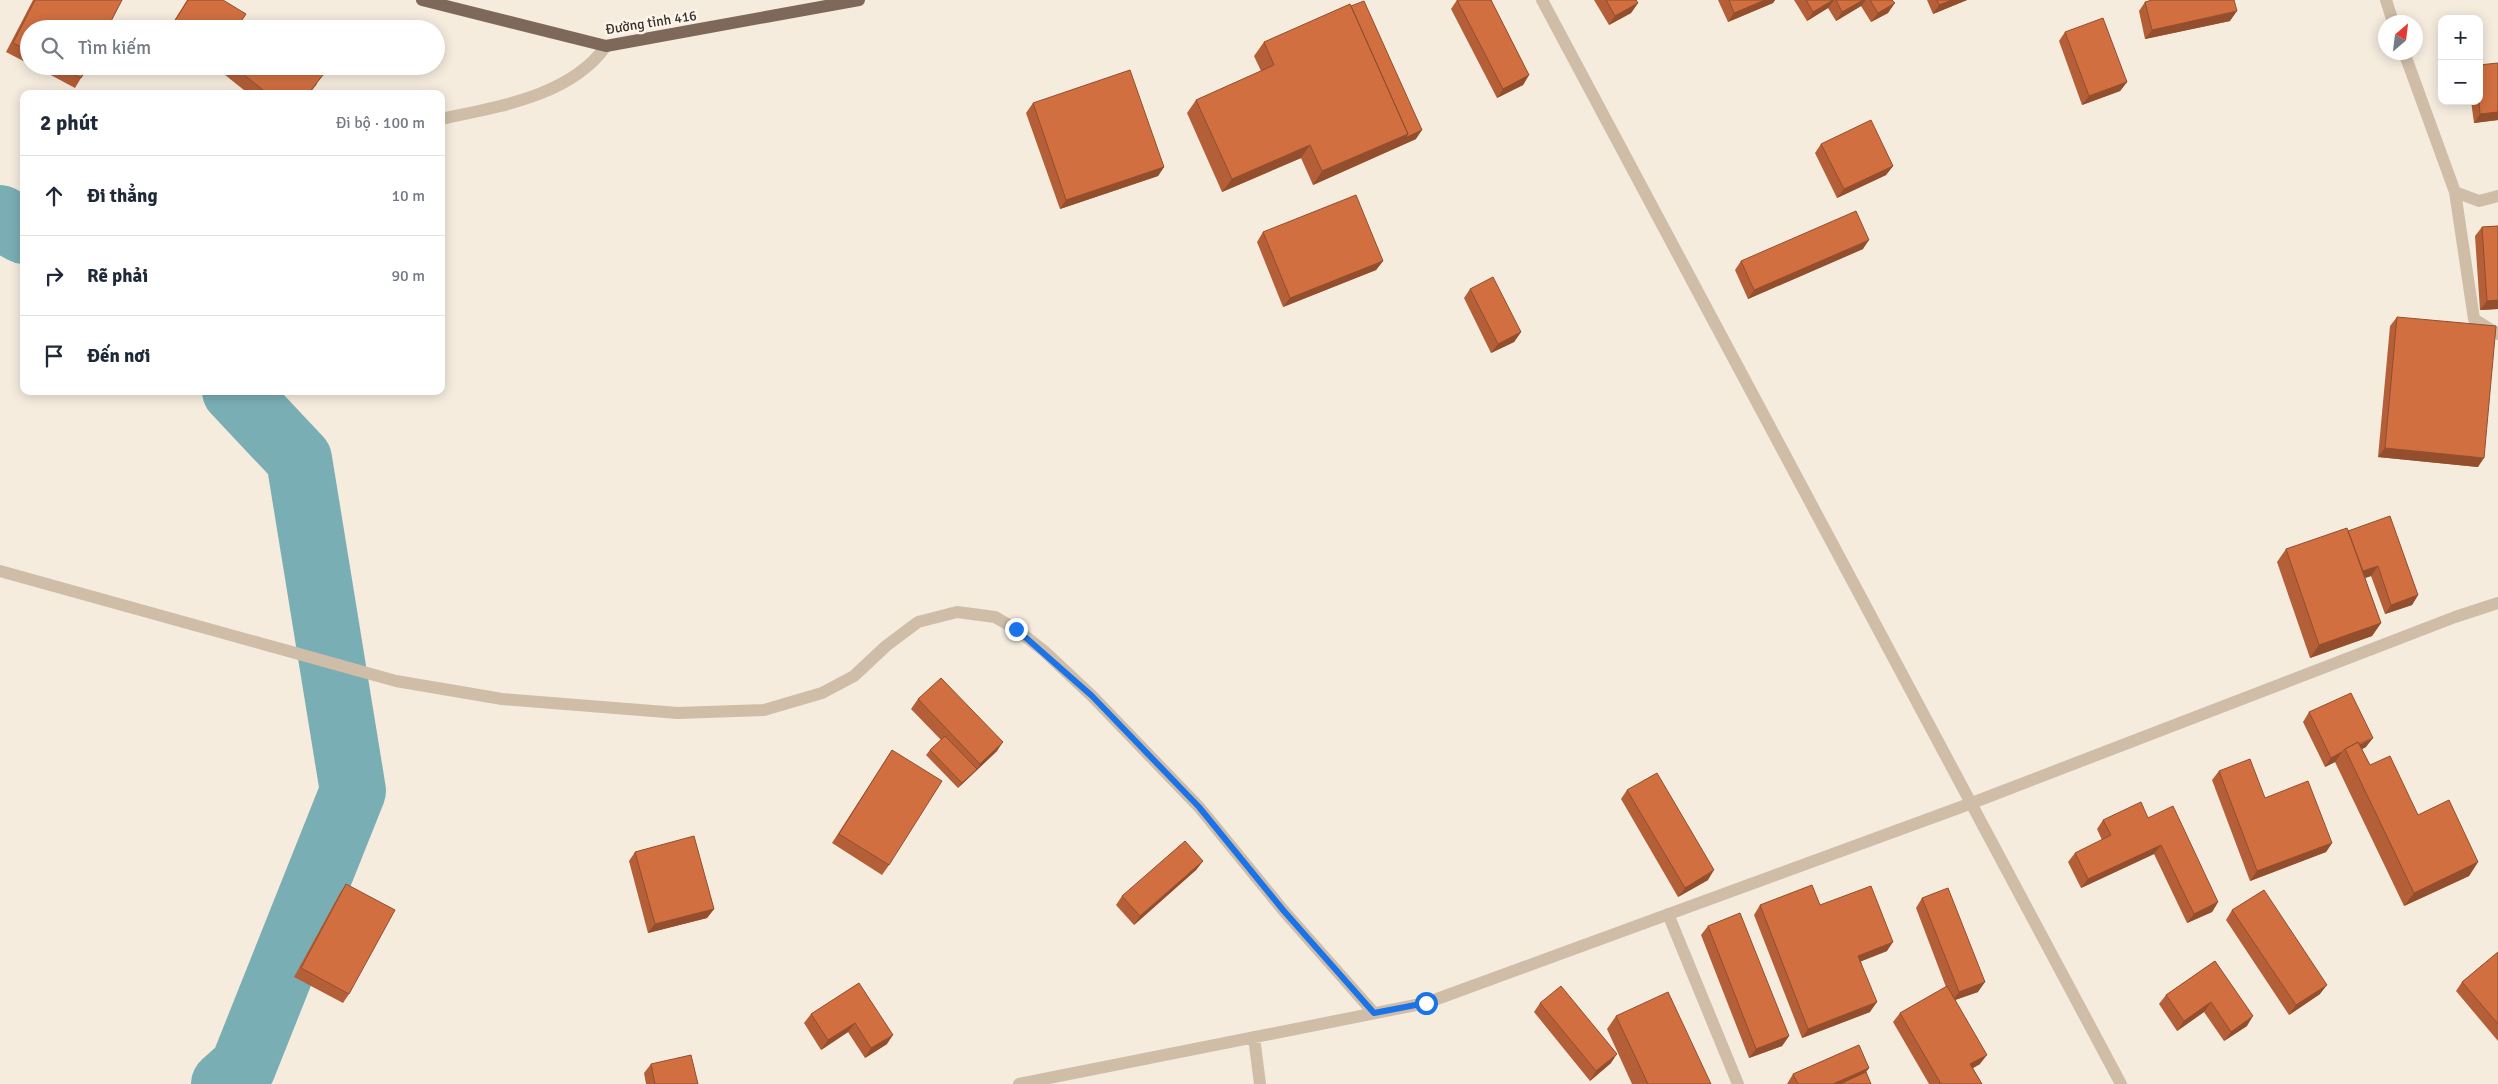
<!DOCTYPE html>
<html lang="vi">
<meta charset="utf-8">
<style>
:root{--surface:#fff;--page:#f2f2f3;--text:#1f2937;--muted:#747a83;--line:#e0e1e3}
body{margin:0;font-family:Signika,sans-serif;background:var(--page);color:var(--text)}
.controls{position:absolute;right:15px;top:15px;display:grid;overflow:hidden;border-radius:10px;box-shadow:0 2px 12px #0003}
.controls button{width:45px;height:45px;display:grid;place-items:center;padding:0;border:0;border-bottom:1px solid var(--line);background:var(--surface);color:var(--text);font:25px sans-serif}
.compass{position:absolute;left:2378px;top:15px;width:45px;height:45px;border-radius:50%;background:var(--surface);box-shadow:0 2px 12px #0003;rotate:28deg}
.stop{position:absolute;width:15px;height:15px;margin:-11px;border:4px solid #1a73e8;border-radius:50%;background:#fff}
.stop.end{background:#1a73e8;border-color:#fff;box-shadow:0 1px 5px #0008}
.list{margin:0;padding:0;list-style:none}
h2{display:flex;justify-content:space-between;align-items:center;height:65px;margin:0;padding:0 20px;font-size:21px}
h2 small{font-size:16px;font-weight:400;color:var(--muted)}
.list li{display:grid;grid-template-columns:32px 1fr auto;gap:15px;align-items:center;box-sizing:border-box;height:80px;padding:0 20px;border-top:1px solid var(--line)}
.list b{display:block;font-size:19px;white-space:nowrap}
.list em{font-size:16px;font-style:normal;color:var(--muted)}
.icon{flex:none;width:28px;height:28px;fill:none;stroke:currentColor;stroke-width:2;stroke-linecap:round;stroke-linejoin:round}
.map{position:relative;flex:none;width:2498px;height:1084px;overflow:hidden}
.search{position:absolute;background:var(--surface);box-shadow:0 2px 12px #0003;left:20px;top:20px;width:425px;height:55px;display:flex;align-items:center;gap:12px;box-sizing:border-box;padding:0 18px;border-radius:28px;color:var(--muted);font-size:19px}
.panel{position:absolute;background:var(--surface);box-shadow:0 2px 12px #0003;left:20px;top:90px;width:425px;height:305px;border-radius:10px}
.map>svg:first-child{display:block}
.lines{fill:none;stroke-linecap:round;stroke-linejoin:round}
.river{stroke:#7aaeb5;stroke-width:66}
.minor{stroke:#cfbda8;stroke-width:12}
.major{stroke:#7e6859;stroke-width:12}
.wall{fill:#b45f37}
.shaded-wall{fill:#924e2d}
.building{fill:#d16f40;stroke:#924e2d}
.route{stroke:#1a73e8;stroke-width:6}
.labels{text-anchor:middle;stroke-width:5;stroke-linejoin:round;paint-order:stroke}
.street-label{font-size:14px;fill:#3b3029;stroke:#fcf5eb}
</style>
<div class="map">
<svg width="2498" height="1084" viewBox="0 0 2498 1084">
<rect width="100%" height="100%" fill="#f5ecde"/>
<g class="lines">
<path class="river" d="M0 218 24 231
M224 1084 243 1067 353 791 299 459 235 391"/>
<path class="minor" d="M1542 0 2121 1084
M2386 0 2393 22
M2404 52 2455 192 2479 201 2498 196
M441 119C497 107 571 96 606 46
M2455 192 2474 319 2498 334
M0 571 396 681 502 699 678 713 764 710 822 693 854 676 886 646 918 622 957 612 995 617 1016 629 1044 651 1092 696 1199 807 1283 910 1374 1013
M1668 914 1738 1084
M1254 1037 1260 1084
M1019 1084 1426 1003 1972 803 2455 617 2498 603"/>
<path class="major" d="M422 0 606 46 859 0"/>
</g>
<path class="wall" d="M33 0H122L29 29V64L6 52Z
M187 0H223L236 29H169Z
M1457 0H1491L1529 75 1523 85 1497 98 1451 9Z
M1594 0H1636L1638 3 1631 13 1609 25Z
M1718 0H1775L1773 3 1728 22Z
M1794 0H1892L1888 13 1871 22 1861 6 1836 21 1828 8 1807 21Z
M1927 0H1967L1933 14Z
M2145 2 2230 21 2145 39 2139 11Z
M2065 32 2127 82 2120 91 2082 105 2059 41Z
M1264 42 1416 139 1313 185 1301 158 1222 192 1187 113 1196 100 1261 71 1254 56Z
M2498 63V120L2474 123 2471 101H2479Z
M34 66H88L81 78 75 88Z
M224 66H313L317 84 309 94H249L220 71Z
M1033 103 1164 167 1158 176 1060 209 1026 113Z
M1821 144 1893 166 1886 175 1837 198 1815 153Z
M2498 226V309L2480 310 2475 236 2482 227Z
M1263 232 1383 261 1376 270 1283 307 1257 242Z
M1863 249 1748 299 1735 270 1741 261Z
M1470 289 1521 332 1514 342 1491 353 1464 298Z
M2397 317 2478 467 2378 457 2390 326Z
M2348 531 2418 595 2412 605 2385 614 2371 576 2365 578 2381 623 2372 636 2310 658 2277 562 2286 549Z
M918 699 997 751 958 788 926 755 930 750 941 740 911 709Z
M2309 712 2366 747 2362 749 2370 765 2418 815 2478 862 2469 876 2404 906 2335 762 2325 767 2303 722Z
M892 750 889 865 882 875 832 843Z
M2219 771 2265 798 2332 843 2326 852 2250 881 2212 780Z
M1627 790 1708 880 1678 897 1621 799Z
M2148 818 2218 902 2212 912 2187 923 2154 854 2081 888 2068 862 2075 853 2102 840 2097 829 2103 820Z
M635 852 714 909 707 918 648 933 629 861Z
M1203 861 1196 870 1134 925 1116 905 1122 896Z
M346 884 349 994 343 1003 294 977 340 893Z
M1922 898 1978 992 1955 1000 1980 1064 1973 1068 1982 1084H1929L1893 1022 1900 1013 1946 987 1916 908Z
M1760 905H1820L1887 951 1861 961 1870 1012 1802 1038 1754 915Z
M2232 910 2320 994 2289 1015 2226 920Z
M1708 926 1789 1036 1782 1046 1749 1058 1701 935Z
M2498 952V1041L2456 991 2462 982Z
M2215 961 2247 1026 2224 1041 2204 1012 2177 1031 2159 1004 2166 995Z
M859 983 887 1044 865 1058 848 1032 821 1050 804 1023 811 1014Z
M1540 1003 1611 1063 1590 1081 1534 1012Z
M1616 1016 1711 1084H1632L1607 1029Z
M651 1064 698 1084H646L644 1073Z
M1869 1068 1866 1072 1871 1084H1787L1793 1074Z"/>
<path class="shaded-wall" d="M1765 0H1775L1773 3 1728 22 1734 13Z
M1833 0H1834L1828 8 1807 21 1813 12Z
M1863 0H1866L1861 6 1836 21 1842 12Z
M1952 0H1967L1933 14 1939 5Z
M1638 3 1631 13 1609 25 1615 16Z
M1895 3 1888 13 1871 22 1878 13Z
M2237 11 2230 21 2145 39 2152 30Z
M1529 75 1523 85 1497 98 1503 89Z
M2127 82 2120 91 2082 105 2089 96Z
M2498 112V120L2474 123 2480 114Z
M1422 130 1416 139 1313 185 1322 171 1408 134Z
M1310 145 1301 158 1222 192 1232 179Z
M1893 166 1886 175 1837 198 1844 189Z
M1164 167 1158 176 1060 209 1066 200Z
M1869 240 1863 249 1748 299 1754 290Z
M1383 261 1376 270 1283 307 1290 298Z
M2498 300V309L2480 310 2487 301Z
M1521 332 1514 342 1491 353 1498 344Z
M2385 448 2484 458 2478 467 2378 457Z
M2378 566 2371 576 2353 582 2359 572Z
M2418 595 2412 605 2385 614 2391 605Z
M2381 623 2372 636 2310 658 2319 645Z
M2373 738 2366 747 2348 756 2346 751Z
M1003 742 997 751 958 788 962 783 977 769 980 764Z
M2342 752 2335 762 2325 767 2331 758Z
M2332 843 2326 852 2250 881 2257 871Z
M2161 845 2154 854 2081 888 2088 879Z
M1203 861 1196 870 1134 925 1140 916Z
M2478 862 2469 876 2404 906 2414 893Z
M1714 870 1708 880 1678 897 1685 888Z
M2218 902 2212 912 2187 923 2194 914Z
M714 909 707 918 648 933 655 924Z
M1893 942 1887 951 1852 965 1858 956Z
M1985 982 1978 992 1952 1001 1959 992Z
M2327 985 2320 994 2289 1015 2296 1005Z
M1877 1002 1870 1012 1802 1038 1808 1029Z
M2211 1002 2204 1012 2177 1031 2184 1021Z
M2253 1016 2247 1026 2224 1041 2231 1032Z
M855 1023 848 1032 821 1050 828 1040Z
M893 1035 887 1044 865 1058 871 1048Z
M1789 1036 1782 1046 1749 1058 1756 1049Z
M1617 1054 1611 1063 1590 1081 1596 1071Z
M1987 1055 1980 1064 1964 1073 1970 1064Z
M1869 1068 1862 1077 1847 1084H1833Z"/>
<path class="building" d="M35 0H122L107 29H29V51L13 43Z
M188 0H223L246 14 236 29H185L174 22Z
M1457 0H1491L1529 75 1503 89Z
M1606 0H1636L1638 3 1615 16Z
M1729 0H1765L1734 13Z
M1806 0H1833L1813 12Z
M1836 0H1863L1842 12Z
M1870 0H1892L1895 3 1878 13Z
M1937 0H1952L1939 5Z
M2152 0H2234L2237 11 2152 30 2145 2Z
M1364 1 1422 130 1405 138 1408 134 1351 6Z
M1350 4 1408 134 1322 171 1310 145 1232 179 1196 100 1274 65 1264 42Z
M2103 18 2127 82 2089 96 2065 32Z
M258 22 266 29H252Z
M2498 63V112L2480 114 2479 101V65Z
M58 66H88L81 78Z
M233 66H313L323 75 308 94H268Z
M1130 70 1164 167 1066 200 1033 103Z
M1871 120 1893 166 1844 189 1821 144Z
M1356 195 1383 261 1290 298 1263 232Z
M1856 211 1869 240 1754 290 1741 261Z
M2498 226V300L2487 301 2482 227Z
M1493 277 1521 332 1498 344 1470 289Z
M2397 317 2496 326 2484 458 2385 448Z
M2390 516 2418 595 2391 605 2378 566 2363 571 2348 531Z
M2347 528 2381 623 2319 645 2286 549Z
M941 678 1003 742 980 764 918 699Z
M2351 693 2373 738 2359 744 2358 742 2345 749 2342 752 2331 758 2309 712Z
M945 736 977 769 962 783 930 750Z
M2358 742 2370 765 2390 756 2418 815 2449 800 2478 862 2414 893 2345 749Z
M892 750 942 781 889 865 839 834Z
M2250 759 2265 798 2308 781 2332 843 2257 871 2219 771Z
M1657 773 1714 870 1685 888 1627 790Z
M2141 802 2148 818 2173 806 2218 902 2194 914 2161 845 2088 879 2075 853 2111 835 2103 820Z
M694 836 714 909 655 924 635 852Z
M1185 841 1203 861 1140 916 1122 896Z
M346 884 395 910 349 994 301 968Z
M1812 885 1820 905 1871 886 1893 942 1858 956 1877 1002 1808 1029 1760 905Z
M1948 888 1985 982 1959 992 1922 898Z
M2264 890 2327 985 2296 1005 2232 910Z
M1740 913 1789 1036 1756 1049 1708 926Z
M2498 952V1024L2462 982Z
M2215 961 2253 1016 2231 1032 2211 1002 2184 1021 2166 995Z
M859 983 893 1035 871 1048 855 1023 828 1040 811 1014Z
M1561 986 1617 1054 1596 1071 1540 1003Z
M1947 986 1987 1055 1970 1064 1982 1084H1941L1900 1013Z
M1668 992 1711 1084H1648L1616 1016Z
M1859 1045 1869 1068 1833 1084H1798L1793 1074Z
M691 1055 698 1084H655L651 1064Z
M1866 1072 1871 1084H1840Z"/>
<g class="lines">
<path class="route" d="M1016 629 1092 696 1199 807 1283 910 1374 1013 1426 1003"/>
</g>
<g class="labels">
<g class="street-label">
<text transform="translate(651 22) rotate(-9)" y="5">Đường tỉnh 416</text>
</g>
</g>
</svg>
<div class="controls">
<button>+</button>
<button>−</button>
</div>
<svg class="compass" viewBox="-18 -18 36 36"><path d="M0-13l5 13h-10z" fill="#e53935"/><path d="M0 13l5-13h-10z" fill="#747a83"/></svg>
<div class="stop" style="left:1426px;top:1003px"></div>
<div class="stop end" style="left:1016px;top:629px"></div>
<div class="search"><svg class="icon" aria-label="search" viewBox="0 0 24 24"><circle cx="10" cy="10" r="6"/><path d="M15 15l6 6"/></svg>Tìm kiếm</div>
<section class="panel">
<h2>2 phút<small>Đi bộ · 100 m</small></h2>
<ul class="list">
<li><svg class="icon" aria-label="ahead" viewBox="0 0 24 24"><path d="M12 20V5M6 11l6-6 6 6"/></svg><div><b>Đi thẳng</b></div><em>10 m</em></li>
<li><svg class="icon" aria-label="right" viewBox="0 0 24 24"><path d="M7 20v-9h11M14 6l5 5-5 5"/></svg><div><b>Rẽ phải</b></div><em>90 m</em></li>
<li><svg class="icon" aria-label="arrive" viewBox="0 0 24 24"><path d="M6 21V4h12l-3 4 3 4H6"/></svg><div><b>Đến nơi</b></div></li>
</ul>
</section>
</div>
